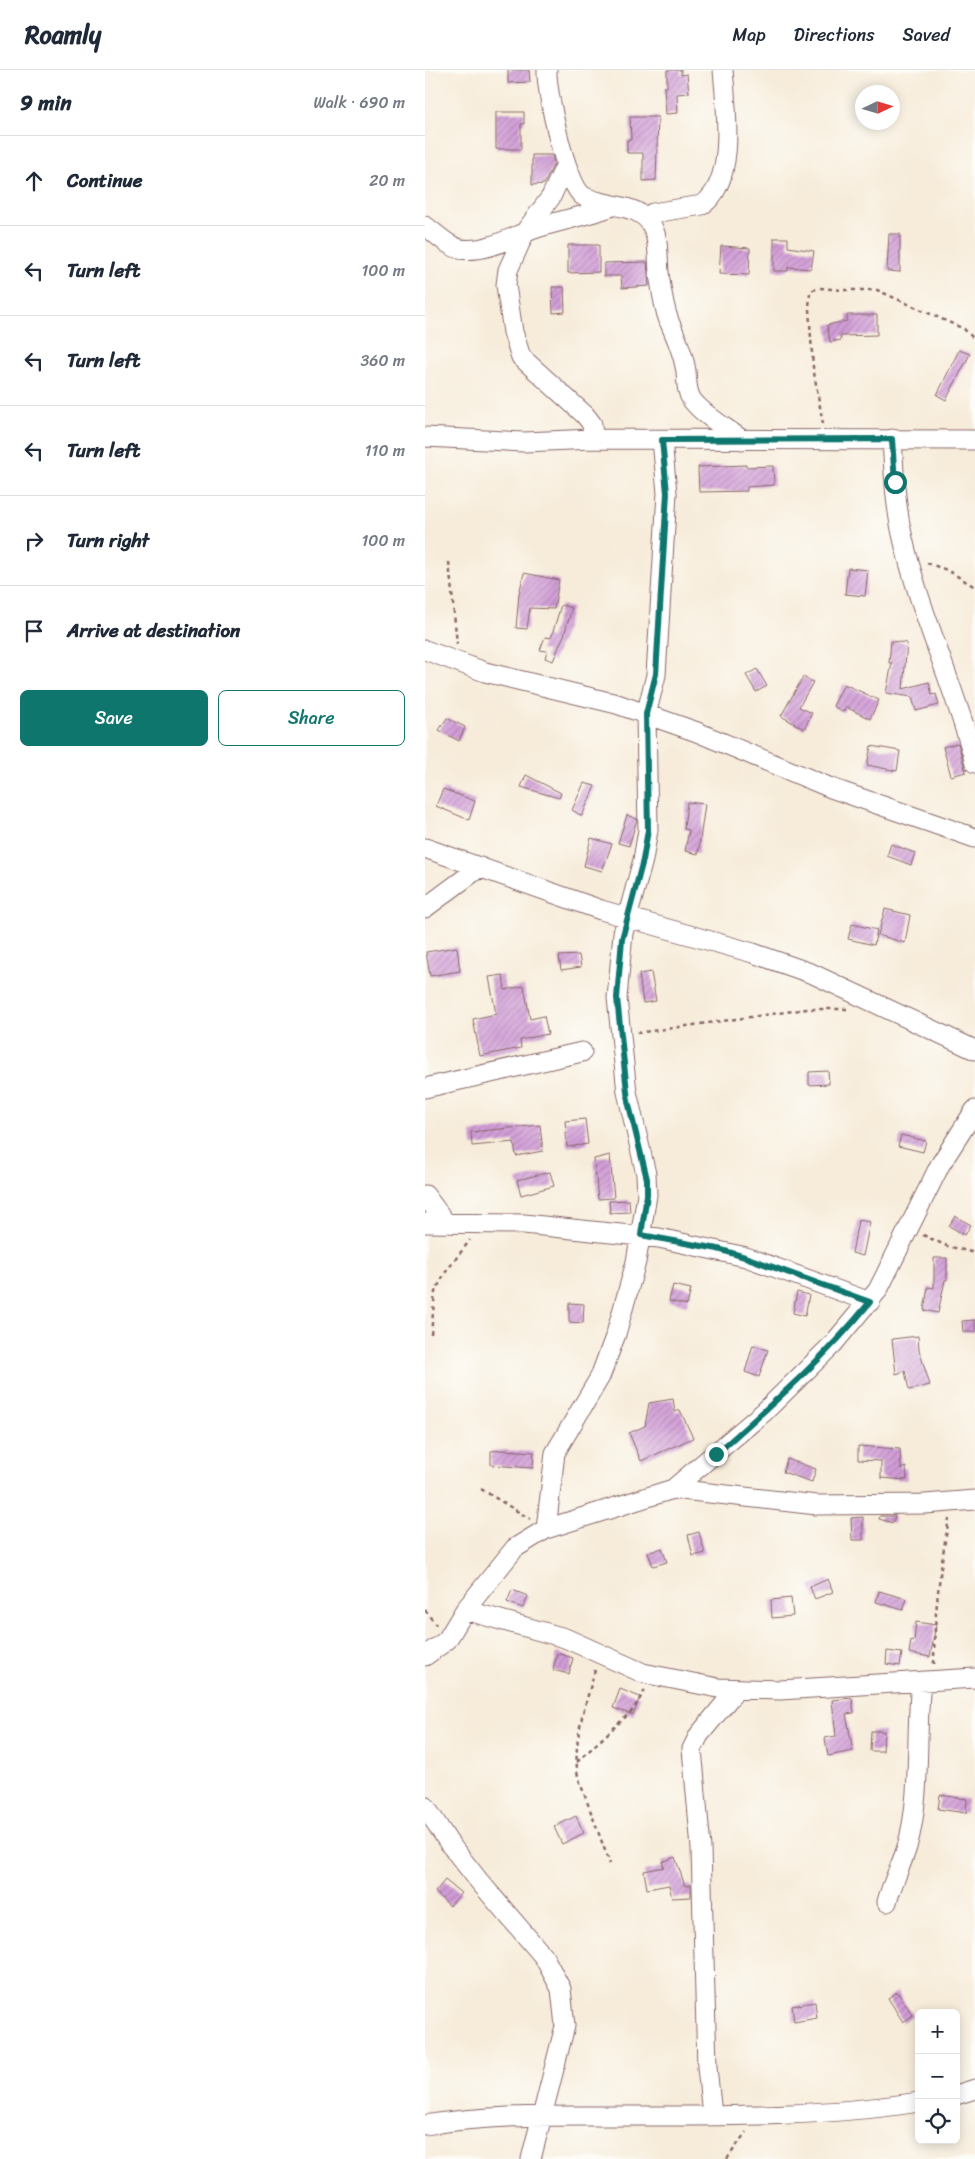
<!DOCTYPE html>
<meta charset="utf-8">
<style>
:root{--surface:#fff;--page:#f6f6f7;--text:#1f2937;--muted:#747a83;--line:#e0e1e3;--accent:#0f766e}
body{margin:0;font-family:Sriracha,sans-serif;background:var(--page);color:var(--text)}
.controls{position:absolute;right:15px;bottom:15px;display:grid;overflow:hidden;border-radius:8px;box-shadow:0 2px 12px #0003}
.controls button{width:45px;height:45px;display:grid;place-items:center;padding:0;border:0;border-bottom:1px solid var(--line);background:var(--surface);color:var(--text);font:25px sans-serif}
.compass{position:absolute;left:430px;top:15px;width:45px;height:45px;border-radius:50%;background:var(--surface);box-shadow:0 2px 12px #0003;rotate:86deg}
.stop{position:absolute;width:15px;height:15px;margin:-11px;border:4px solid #0f766e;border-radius:50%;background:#fff}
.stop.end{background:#0f766e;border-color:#fff;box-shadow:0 1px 5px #0008}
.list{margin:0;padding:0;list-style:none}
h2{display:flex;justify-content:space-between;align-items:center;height:65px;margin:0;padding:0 20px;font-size:21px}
h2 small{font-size:16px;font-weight:400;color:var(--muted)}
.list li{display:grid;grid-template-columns:32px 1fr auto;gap:15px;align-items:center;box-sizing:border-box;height:90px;padding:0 20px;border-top:1px solid var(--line)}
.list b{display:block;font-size:19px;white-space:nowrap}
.list em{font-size:16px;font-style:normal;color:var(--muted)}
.actions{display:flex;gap:10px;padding:15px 20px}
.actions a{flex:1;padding:11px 0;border:1px solid var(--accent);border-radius:8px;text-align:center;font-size:18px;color:var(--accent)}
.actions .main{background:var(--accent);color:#fff}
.icon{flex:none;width:28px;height:28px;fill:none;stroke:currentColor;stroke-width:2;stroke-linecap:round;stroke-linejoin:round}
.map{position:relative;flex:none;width:550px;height:2089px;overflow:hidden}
header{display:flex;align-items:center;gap:30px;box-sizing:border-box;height:70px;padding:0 25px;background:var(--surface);border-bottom:1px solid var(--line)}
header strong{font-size:24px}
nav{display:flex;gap:28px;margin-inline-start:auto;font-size:18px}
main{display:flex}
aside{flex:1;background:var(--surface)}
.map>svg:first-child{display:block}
.building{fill:url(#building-hatch)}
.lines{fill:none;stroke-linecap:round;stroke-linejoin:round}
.minor-casing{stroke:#876768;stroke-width:21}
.path{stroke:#876768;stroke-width:2.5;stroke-dasharray:4 4;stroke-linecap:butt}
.minor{stroke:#fff;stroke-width:19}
.route{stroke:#0f766e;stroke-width:6}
</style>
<header>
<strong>Roamly</strong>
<nav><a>Map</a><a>Directions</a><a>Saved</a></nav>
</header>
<main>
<aside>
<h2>9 min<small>Walk · 690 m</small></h2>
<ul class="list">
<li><svg class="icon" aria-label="ahead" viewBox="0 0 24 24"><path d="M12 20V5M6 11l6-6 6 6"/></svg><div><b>Continue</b></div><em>20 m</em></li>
<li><svg class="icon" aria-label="left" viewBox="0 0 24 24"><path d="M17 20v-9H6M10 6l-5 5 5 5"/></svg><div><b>Turn left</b></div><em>100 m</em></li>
<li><svg class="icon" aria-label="left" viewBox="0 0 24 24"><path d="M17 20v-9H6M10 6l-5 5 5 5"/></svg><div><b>Turn left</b></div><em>360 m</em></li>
<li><svg class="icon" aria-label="left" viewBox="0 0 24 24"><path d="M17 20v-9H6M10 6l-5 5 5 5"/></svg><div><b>Turn left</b></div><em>110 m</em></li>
<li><svg class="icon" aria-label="right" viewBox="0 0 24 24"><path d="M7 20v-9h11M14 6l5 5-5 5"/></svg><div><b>Turn right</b></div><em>100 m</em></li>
<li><svg class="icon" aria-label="arrive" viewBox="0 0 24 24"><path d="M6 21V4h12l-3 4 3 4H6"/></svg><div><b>Arrive at destination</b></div></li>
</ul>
<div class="actions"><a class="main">Save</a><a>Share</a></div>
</aside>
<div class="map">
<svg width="550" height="2089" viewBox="0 0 550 2089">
<defs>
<pattern id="building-hatch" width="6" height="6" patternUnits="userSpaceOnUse" patternTransform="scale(1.25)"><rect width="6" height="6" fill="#d29ed8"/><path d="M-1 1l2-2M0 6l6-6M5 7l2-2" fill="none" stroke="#ac80af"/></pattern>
</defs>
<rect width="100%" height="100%" fill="#fdfcf7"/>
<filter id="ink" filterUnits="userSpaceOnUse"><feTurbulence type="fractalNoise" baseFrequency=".02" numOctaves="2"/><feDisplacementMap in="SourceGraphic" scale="10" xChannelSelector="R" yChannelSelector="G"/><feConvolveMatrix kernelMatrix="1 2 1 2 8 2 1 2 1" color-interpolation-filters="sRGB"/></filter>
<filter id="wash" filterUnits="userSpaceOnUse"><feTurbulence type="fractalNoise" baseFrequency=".0096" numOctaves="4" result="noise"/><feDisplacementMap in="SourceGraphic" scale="20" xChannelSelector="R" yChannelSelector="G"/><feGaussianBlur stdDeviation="1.12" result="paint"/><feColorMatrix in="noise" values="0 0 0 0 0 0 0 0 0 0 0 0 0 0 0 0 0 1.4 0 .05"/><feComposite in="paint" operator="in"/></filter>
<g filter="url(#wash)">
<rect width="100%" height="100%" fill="#f7ecda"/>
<g id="blocks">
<path class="building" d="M83 0H104L105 12 83 13Z
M242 0H256V5L262 4 264 23 252 24 253 43 241 44 239 17H242Z
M71 42H99V54H96V79H71Z
M205 47H233L231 110 218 111V83H202V70H206Z
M107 85H127L129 94 119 114 107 115Z
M464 164H475V202L462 201Z
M349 168H363V177L389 181 386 199 363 197V201H349Z
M143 175H174V202L143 203Z
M296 176 325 178 324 205 294 204Z
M222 192 224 216 197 218 196 206H179V193Z
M127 217H139L140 242 128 243Z
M422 245H452V265L415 266 416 270 405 272 402 255 422 251Z
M534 280 545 284 521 330 512 325Z
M321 395V397L348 396 349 415 322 417V421L274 422 273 397Z
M423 498 443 500 440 526 420 524Z
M99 503 134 510 129 539 105 538 102 559 91 558 94 524Z
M136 535 147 538 139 565 128 591 120 588 122 581 115 580 120 567 126 568Z
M466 571 482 573 478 619 504 612 507 625 511 624 514 635 491 641 487 627 461 623 467 593H464Z
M332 599 342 616 331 622 321 605Z
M378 607 388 612 374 637 387 643 379 659 356 646Z
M419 614 454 630 445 649 421 637 418 642 408 636Z
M22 648 40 657 34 671 14 660Z
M533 673 541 702 526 706 518 677Z
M446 676 475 681 472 701 442 695Z
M101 705 136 723 134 728 96 717Z
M159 713 170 716 157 746 147 740Z
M18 719 50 731 44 750 11 736Z
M262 732 280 734 273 784 260 781 264 760 259 759Z
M202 745 212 749 204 776 193 773Z
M166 768 187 774 177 801 159 796Z
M466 774 490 783 486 795 462 786Z
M460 839 485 845 480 873 453 865Z
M427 854 452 860 449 875 423 869Z
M32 877 35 901 5 906 1 882Z
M154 885 156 897 136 900 134 886Z
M226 902 231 931 218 933 214 904Z
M78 905 80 920 99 916 105 949 119 946 123 964 95 970 96 978 55 986 48 949 71 944 64 907Z
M403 1001 404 1014 384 1015V1002Z
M160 1049 163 1074 142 1077 140 1051Z
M115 1055 118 1081 91 1086 89 1072 47 1076 46 1062Z
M476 1065 501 1071 498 1082 473 1076Z
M185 1085 189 1128 173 1129 169 1089Z
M125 1102 129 1116 96 1125 92 1110Z
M204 1130 205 1142 185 1143 184 1131Z
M530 1146 546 1155 540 1165 524 1156Z
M433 1150 445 1152 438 1186 427 1183Z
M509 1188H522V1210H520L513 1243 499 1240 503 1217 509 1218Z
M248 1215 266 1219 262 1235 244 1231Z
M372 1222 384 1225 380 1246 368 1243Z
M144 1233 159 1234 158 1253 144 1252Z
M550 1250V1262H538L537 1251Z
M493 1266 494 1280 505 1315 484 1320 480 1301 471 1304 467 1269Z
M328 1275 343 1280 334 1307 320 1302Z
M248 1329 250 1342 255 1340 268 1368 216 1391 204 1363 220 1356 224 1333Z
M433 1376 475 1379 476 1399 481 1397 482 1410 456 1408V1391L433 1390Z
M79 1380 109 1382 108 1398 66 1395V1381Z
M362 1389 391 1399 387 1412 358 1402Z
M455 1446H470L468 1453 454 1449Z
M438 1447V1470H427L426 1448Z
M274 1462 280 1483 268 1486 263 1465Z
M237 1478 242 1492 228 1496 223 1483Z
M403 1509 408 1522 390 1529 385 1517Z
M87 1520 103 1526 98 1538 82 1532Z
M454 1521 482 1529 478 1540 451 1532Z
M366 1528 368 1546 347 1548 346 1530Z
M491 1552 511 1555 505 1587 484 1583 486 1570 489 1571Z
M462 1581 477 1583 475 1596 461 1594Z
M132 1583 148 1588 144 1604 128 1600Z
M195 1619 215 1627 208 1645 188 1638Z
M427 1628 429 1643 421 1644 428 1681 403 1686 400 1668 411 1666 407 1630Z
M446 1661H459L458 1681H445Z
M515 1725 542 1729 541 1743 513 1739Z
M151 1746 159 1763 137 1774 129 1757Z
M250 1787 260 1816 266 1815V1827L247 1828 244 1815 222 1819 219 1801 239 1797 237 1792Z
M20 1810 36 1823 25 1836 10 1822Z
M472 1922 488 1945 478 1952 463 1928Z
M390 1932 392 1948 369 1952 367 1936Z"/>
</g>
</g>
<g filter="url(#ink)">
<use href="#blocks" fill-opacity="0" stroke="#876768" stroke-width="1"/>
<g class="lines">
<defs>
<path id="minor" d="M122 0C121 21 141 115 158 126 179 138 217 132 228 158 235 173 232 194 235 210 237 224 239 238 244 251 251 267 258 283 261 301 262 311 261 321 267 330 279 346 302 358 317 370
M141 94 126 127 100 162 83 200 81 215 88 262 96 287 160 345 167 354 168 369
M220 147 228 143 277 135C312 112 301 37 298 0
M0 156C11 163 22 176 35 179 61 183 86 167 109 159 135 150 162 146 188 136
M0 367 99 372 168 369 550 370
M467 369C469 401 470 433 477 464 494 542 530 616 550 693
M0 580 60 602 192 634 272 662 406 718 550 768
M0 778 176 840 328 883 388 904 550 980
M0 838 55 797
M0 1018 157 982
M0 1125 20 1152
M0 1153 99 1154 234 1168 321 1187 445 1232
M248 1419 392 1435 500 1434 550 1430
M121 1459 130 1383 175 1307 191 1264 211 1192 222 1125 221 1104 202 1022 192 928 198 863 218 790 223 760 221 645 231 605 242 423 237 370
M40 1540 140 1568 218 1603 293 1618 355 1620 550 1608
M0 1586 22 1570 40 1540 90 1478 121 1459 248 1419 339 1342 408 1274 453 1220 515 1095 550 1040
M0 1736 24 1773 54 1811 119 1887 136 1919 140 1956 106 2089
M462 1832C467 1813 476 1796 482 1777 497 1724 490 1666 496 1612
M531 2025 550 2019
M287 2045 282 1997 276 1778 267 1679 274 1665 311 1620
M0 2055C68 2044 136 2046 205 2046 301 2046 398 2047 494 2032"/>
</defs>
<use href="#minor" class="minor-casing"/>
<path class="path" d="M398 354 388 297 384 239 385 222 388 220 395 218 417 220H452L539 259 550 270
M24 492 32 574
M502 493 522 500 550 517
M212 963 382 939H422
M498 1165 522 1176 550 1183
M6 1264 10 1222 20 1203 45 1170
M56 1419 105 1449
M0 1540 11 1555
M509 1594C509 1546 515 1496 524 1449
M170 1600C161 1635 147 1669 153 1707L185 1794
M152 1692 208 1640 220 1620
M302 2089 321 2062"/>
<use href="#minor" class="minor"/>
</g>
</g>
<g class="lines" filter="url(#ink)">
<path class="route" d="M291 1384C345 1336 400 1288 445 1232L320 1187 293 1179 216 1165 222 1125V1109L203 1031 192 928 197 869 218 790 223 760 221 644 231 604 242 423 237 370 467 369 470 412"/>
</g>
</svg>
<div class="controls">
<button>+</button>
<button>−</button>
<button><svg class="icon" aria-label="locate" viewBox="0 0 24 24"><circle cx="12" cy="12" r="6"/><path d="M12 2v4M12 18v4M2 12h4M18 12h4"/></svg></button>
</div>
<svg class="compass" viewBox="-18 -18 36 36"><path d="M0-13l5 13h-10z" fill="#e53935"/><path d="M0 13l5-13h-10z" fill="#747a83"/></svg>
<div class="stop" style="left:470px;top:412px"></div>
<div class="stop end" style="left:291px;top:1384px"></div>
</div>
</main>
